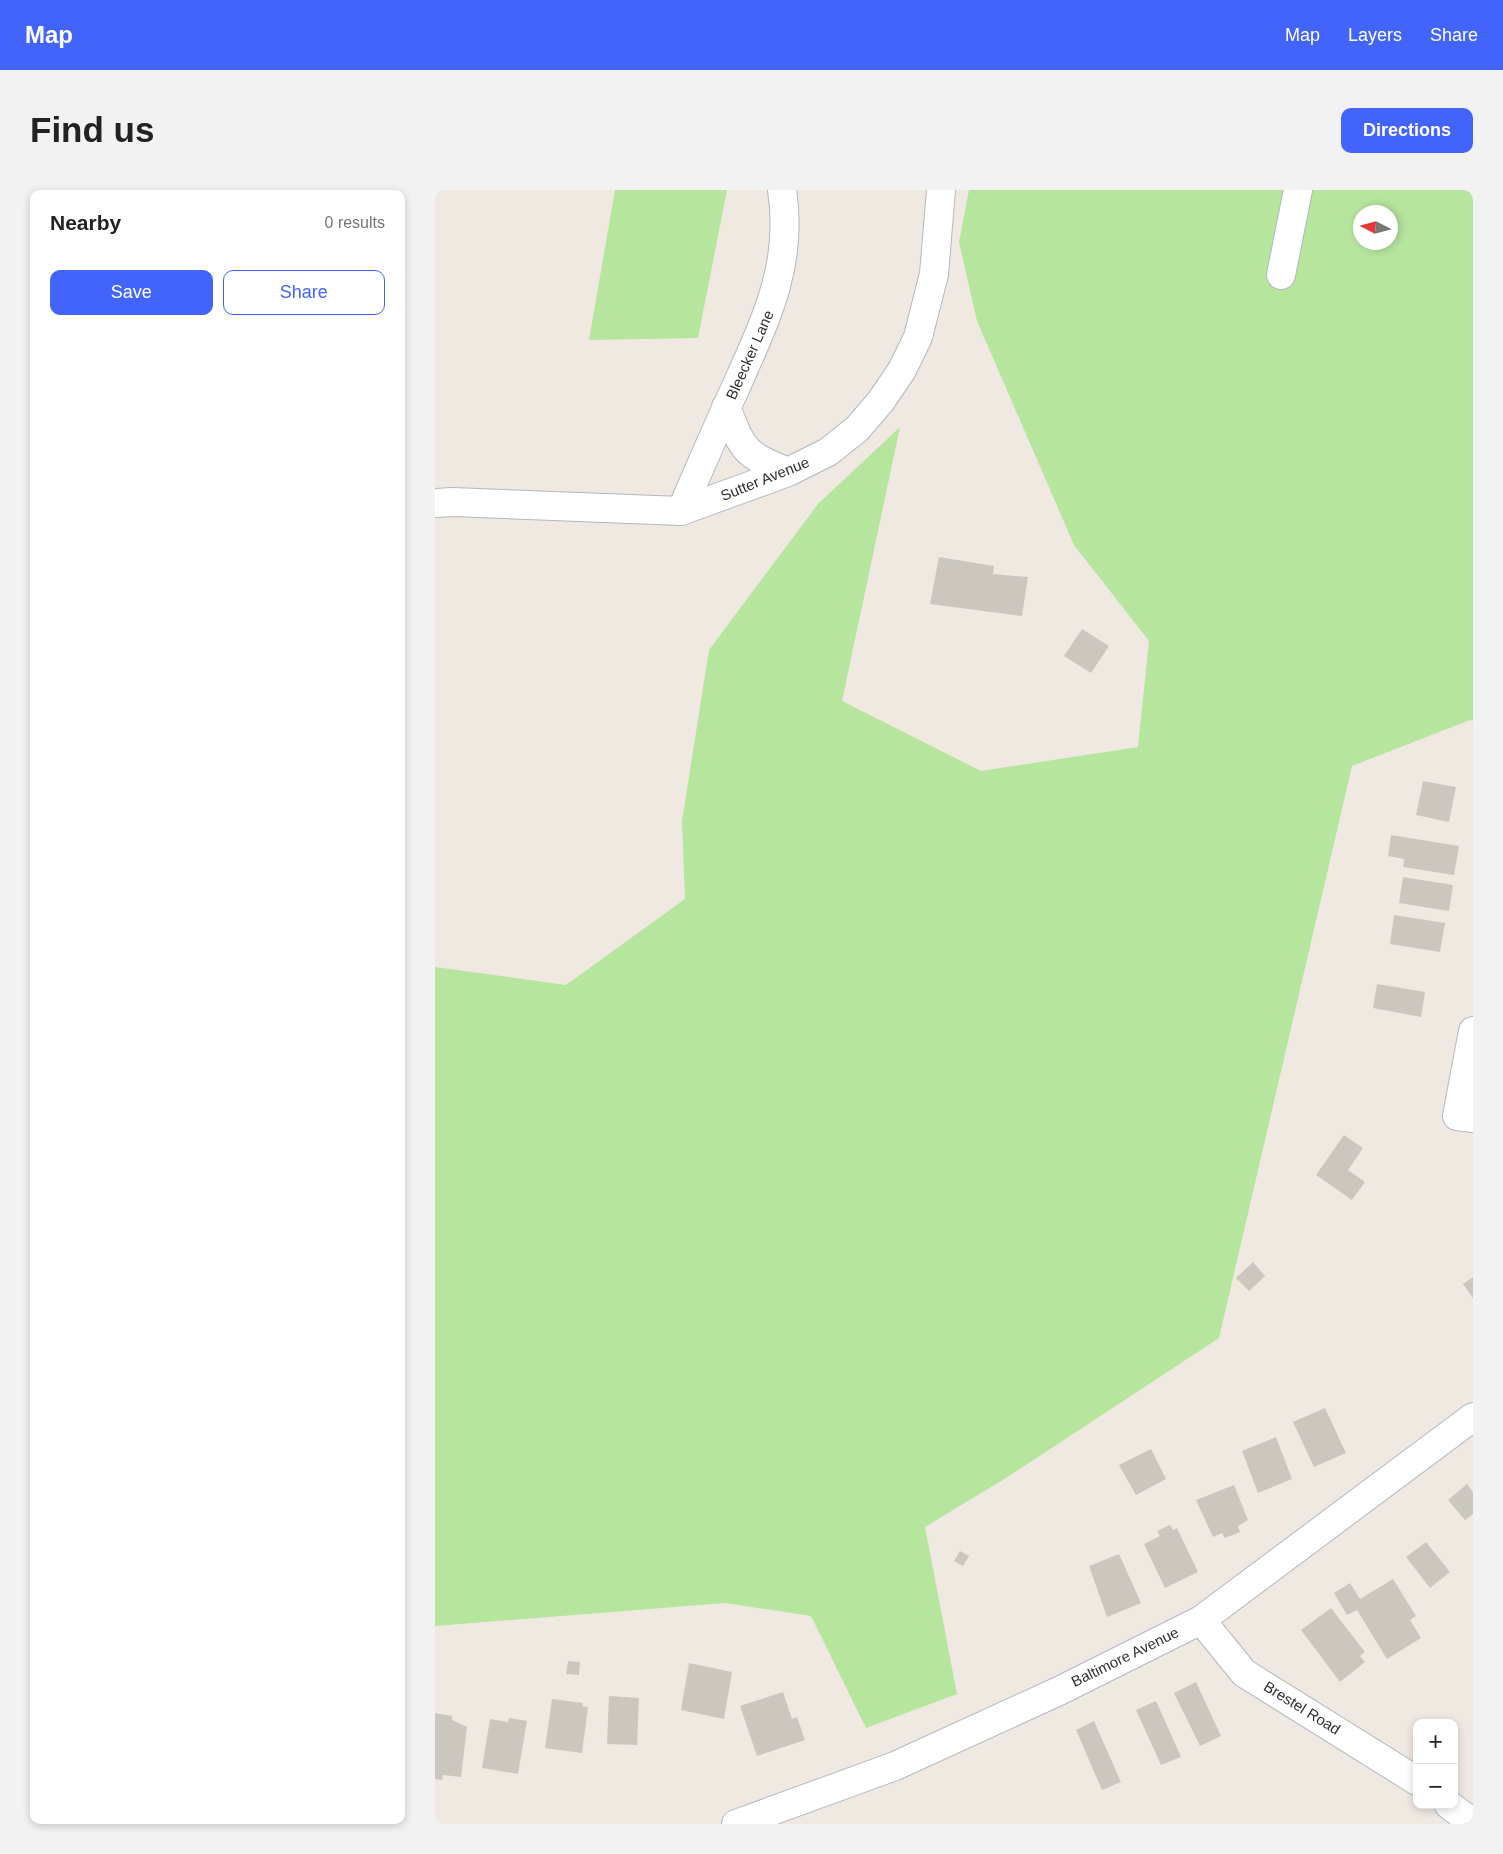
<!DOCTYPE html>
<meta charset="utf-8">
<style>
:root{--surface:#fff;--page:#f2f2f2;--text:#222;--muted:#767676;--line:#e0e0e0;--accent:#4264fb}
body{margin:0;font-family:Arial,sans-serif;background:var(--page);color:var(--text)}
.controls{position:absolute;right:15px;bottom:15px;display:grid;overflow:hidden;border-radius:10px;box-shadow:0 2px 8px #0003}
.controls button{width:45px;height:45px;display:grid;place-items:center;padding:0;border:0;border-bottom:1px solid var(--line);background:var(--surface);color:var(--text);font:25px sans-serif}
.compass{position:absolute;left:918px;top:15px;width:45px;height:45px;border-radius:50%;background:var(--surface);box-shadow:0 2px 8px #0003;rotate:276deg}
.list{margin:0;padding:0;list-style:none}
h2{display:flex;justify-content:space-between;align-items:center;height:65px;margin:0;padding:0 20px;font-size:21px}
h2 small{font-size:16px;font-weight:400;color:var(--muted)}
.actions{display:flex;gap:10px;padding:15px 20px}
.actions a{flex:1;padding:11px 0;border:1px solid var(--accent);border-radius:10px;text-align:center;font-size:18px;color:var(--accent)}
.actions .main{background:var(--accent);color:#fff}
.map{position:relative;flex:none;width:1038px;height:1634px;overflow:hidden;border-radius:10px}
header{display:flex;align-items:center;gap:30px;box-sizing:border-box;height:70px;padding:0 25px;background:var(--accent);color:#fff}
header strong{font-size:24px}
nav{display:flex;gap:28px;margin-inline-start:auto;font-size:18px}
.intro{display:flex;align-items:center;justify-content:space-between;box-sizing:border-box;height:120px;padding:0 30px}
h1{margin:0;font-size:35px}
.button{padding:12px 22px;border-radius:10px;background:var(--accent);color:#fff;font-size:18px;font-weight:700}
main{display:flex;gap:30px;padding:0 30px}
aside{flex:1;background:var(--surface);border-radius:10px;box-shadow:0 2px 8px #0003}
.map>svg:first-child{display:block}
.green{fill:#b6e59e;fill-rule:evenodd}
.building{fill:#cbc7bf}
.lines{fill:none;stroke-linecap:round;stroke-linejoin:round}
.minor-casing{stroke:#b4b7c1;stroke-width:30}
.minor{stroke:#fff;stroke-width:28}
.labels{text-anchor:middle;stroke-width:5;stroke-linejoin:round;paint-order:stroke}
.street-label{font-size:15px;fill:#2e2e2e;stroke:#fff}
</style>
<header>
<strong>Map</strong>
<nav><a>Map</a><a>Layers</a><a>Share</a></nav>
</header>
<div class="intro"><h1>Find us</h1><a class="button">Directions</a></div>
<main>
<aside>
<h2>Nearby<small>0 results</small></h2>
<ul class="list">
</ul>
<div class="actions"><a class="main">Save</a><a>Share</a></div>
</aside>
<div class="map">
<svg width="1038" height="1634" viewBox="0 0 1038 1634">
<rect width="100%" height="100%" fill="#efe9e1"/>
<path class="green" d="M180 0H292L263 148 154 150Z
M534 0H1038V531L1035 530 917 576 784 1148 571 1288 490 1337 522 1504 431 1538 376 1426 290 1413 0 1436V777L131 795 250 709 247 631 274 460 383 314 465 237 407 511 546 581 703 557 714 451 639 355 542 131 524 52ZM926 22H956V52H926Z"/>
<path class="building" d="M504 367 559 376 558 384 593 387 587 426 495 414Z
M647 439 674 456 656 483 629 466Z
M988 591 1021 597 1014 632 981 625Z
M956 645 1024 656 1019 685 968 677 969 669 953 666Z
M968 687 1018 695 1014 721 964 713Z
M959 725 1010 733 1005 762 955 754Z
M942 794 990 802 986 827 938 818Z
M909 945 928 958 913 980 930 992 917 1010 881 985Z
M818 1072 830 1086 814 1101 801 1088Z
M1038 1087V1108L1028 1094Z
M890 1218 911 1263 879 1277 858 1232Z
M841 1247 857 1289 823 1303 807 1261Z
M716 1259 731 1289 701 1305 684 1275Z
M1032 1294 1038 1302V1324L1030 1330 1013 1310Z
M799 1295 813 1330 803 1336 805 1342 790 1348 787 1343 778 1347 761 1310Z
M735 1335 738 1340 742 1338 763 1382 730 1398 709 1354 725 1346 722 1341Z
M991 1352 1015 1382 995 1398 971 1367Z
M525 1361 534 1366 528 1376 519 1371Z
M684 1364 706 1413 672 1427 654 1376Z
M958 1389 981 1426 975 1430 986 1448 952 1469 922 1420 912 1425 899 1403 915 1393 925 1409Z
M896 1418 930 1462 925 1466 930 1472 905 1492 866 1440Z
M133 1471 145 1472 144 1485 131 1484Z
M254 1473 297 1482 289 1529 246 1520Z
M761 1492 786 1546 765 1556 739 1503Z
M348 1502 357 1529 362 1527 370 1550 322 1566 305 1516Z
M174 1506 204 1508 202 1555 172 1554Z
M117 1509 148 1513 147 1516 153 1517 147 1563 110 1558Z
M721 1511 746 1567 726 1575 701 1520Z
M0 1523 17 1526V1530L32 1537 26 1587 8 1585 7 1590 0 1589Z
M74 1528 92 1531 83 1584 47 1578 55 1529 73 1532Z
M659 1531 686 1592 667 1600 641 1540Z"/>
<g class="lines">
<defs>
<path id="minor" d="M846 85 863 0
M291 217C309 262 308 263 353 282
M0 313 18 312 246 321 353 282 393 262 422 239 446 211 467 180 483 147 499 84 506 0
M246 321C264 280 281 240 300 199 329 133 359 76 347 0
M1038 841 1022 926 1038 928
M766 1430 809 1483 982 1591
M1014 1615 1034 1630 1036 1634
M301 1634 460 1576 624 1501 766 1430 1038 1227"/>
</defs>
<use href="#minor" class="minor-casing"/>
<use href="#minor" class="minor"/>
</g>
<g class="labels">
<g class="street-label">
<text transform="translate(315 165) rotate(-66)" y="5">Bleecker Lane</text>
<text transform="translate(330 289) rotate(-22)" y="5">Sutter Avenue</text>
<text transform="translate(690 1467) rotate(-26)" y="5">Baltimore Avenue</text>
<text transform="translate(867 1518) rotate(32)" y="5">Brestel Road</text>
</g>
</g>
</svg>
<div class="controls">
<button>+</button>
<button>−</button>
</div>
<svg class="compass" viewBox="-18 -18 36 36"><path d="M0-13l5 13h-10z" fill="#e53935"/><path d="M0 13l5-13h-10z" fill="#767676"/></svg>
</div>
</main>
